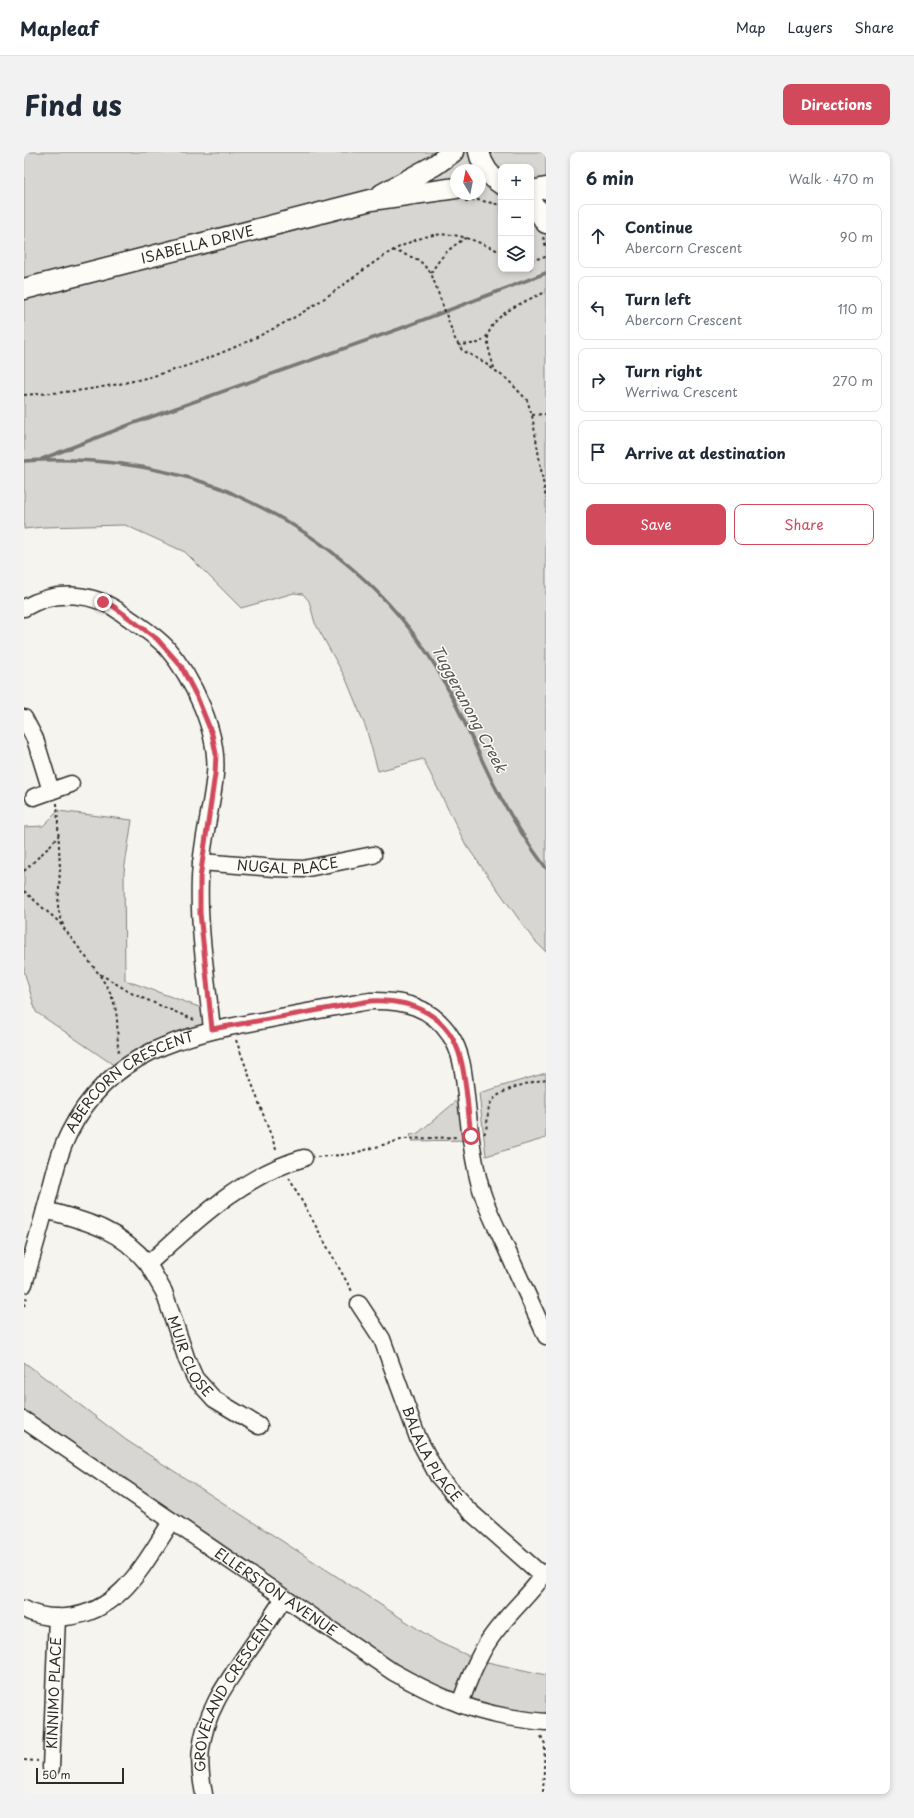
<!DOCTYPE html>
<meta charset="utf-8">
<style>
:root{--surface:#fff;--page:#f2f2f3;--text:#1f2937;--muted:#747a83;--line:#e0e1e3;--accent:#d1495b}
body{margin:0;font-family:"Playpen Sans",sans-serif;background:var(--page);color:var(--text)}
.controls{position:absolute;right:12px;top:12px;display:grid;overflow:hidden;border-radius:8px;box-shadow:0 2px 6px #0003}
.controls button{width:36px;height:36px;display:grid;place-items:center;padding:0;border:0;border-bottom:1px solid var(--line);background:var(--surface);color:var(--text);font:20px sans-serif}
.compass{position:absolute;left:426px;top:12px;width:36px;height:36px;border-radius:50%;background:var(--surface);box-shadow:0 2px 6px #0003;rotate:350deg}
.scale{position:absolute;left:12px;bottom:10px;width:88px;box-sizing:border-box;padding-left:4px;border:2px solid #2b2b2b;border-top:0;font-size:11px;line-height:14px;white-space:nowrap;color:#2b2b2b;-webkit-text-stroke:3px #fdfcf7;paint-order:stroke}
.stop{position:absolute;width:12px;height:12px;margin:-9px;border:3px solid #d1495b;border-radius:50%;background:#fff}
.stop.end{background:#d1495b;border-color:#fff;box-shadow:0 1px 4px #0008}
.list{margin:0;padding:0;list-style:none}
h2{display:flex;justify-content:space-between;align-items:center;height:52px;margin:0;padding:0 16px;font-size:17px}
h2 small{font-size:13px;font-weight:400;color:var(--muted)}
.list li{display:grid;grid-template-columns:26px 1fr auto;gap:12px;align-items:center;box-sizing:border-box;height:64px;margin:0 8px 8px;padding:0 8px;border:1px solid var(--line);border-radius:8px}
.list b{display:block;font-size:15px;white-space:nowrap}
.list p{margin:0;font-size:13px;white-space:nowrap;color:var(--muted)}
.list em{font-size:13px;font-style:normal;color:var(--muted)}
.actions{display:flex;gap:8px;padding:12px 16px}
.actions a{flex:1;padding:9px 0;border:1px solid var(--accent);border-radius:8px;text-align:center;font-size:14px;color:var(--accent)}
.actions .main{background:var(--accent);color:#fff}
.icon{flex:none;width:22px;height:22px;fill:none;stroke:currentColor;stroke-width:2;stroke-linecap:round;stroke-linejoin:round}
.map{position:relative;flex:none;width:522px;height:1642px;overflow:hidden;border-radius:8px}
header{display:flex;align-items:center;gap:24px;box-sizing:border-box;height:56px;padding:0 20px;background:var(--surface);border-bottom:1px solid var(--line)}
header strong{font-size:19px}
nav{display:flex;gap:22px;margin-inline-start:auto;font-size:14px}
.intro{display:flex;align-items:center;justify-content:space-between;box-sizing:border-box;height:96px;padding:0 24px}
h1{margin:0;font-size:28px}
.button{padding:10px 18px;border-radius:8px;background:var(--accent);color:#fff;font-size:14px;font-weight:700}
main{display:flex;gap:24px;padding:0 24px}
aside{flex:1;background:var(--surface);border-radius:8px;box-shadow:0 2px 6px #0003}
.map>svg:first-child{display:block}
.green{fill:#d7d6d2;stroke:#81807e;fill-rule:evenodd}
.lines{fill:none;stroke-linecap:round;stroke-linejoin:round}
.stream{stroke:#797877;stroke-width:3.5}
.minor-casing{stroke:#2b2b2b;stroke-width:19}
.major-casing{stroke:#2b2b2b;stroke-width:23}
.path{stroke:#2b2b2b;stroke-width:2;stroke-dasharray:3 3;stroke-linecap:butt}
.minor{stroke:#fdfcf7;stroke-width:16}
.major{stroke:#fdfcf7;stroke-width:20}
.route{stroke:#d1495b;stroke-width:5}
.labels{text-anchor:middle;stroke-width:3;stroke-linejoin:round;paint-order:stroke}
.street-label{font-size:14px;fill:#2b2b2b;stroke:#fdfcf7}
.water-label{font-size:15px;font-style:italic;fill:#585857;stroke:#fdfcf7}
</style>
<header>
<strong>Mapleaf</strong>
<nav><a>Map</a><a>Layers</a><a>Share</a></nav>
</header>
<div class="intro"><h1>Find us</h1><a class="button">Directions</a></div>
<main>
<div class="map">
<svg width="522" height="1642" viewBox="0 0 522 1642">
<rect width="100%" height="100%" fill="#f5f4ef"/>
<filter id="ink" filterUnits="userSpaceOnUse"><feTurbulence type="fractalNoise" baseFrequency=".025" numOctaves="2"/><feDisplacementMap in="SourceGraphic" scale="8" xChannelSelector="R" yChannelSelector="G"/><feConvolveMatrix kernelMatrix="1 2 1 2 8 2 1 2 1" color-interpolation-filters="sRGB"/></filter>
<g filter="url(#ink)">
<path class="green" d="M0 0H522V800L509 787 442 693 399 607 354 619 342 576 322 527 291 471 285 449 279 442 270 441 217 456 161 400 101 373 19 375 0 377ZM477 15H507V117H477ZM432 18H456V42H432Z
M34 659 108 668 100 720 101 828 186 859 188 877 97 918 12 860 0 819V675L19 674Z
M522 921V986L462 1004 455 941Z
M441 942 447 988 388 989 386 983 394 981Z
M0 1210 102 1288 414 1490 454 1508 522 1523V1569L412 1542 0 1268Z"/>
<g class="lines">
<path class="stream" d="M18 307 110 271 375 177 522 121
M0 309C63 304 131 313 191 334 201 337 211 343 220 347 298 383 367 441 412 515 433 551 449 590 467 627 483 659 501 688 522 716"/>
<defs>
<g id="minor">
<path d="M0 456C32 437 70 440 99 462 113 472 130 482 142 495 169 526 195 581 191 622 188 657 177 691 176 727 174 777 183 828 188 877"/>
<path d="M0 566 11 587 27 639"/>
<path d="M10 645 47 632"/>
<path id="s1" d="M177 710 251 716 279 717 349 703"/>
<path d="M21 1058C62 1069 96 1077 124 1112 171 1070 217 1024 280 1006"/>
<path id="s2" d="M124 1112 140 1140 163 1208 171 1226 190 1247 235 1274"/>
<path id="s3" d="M0 1132C9 1101 18 1070 26 1039 31 1019 36 999 45 981 86 899 159 883 242 868 277 861 312 855 346 849 379 848 407 854 426 883 440 903 440 929 443 953 446 981 449 1009 457 1037 463 1058 474 1078 483 1098 496 1127 509 1155 522 1184"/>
<path id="s4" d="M335 1152 358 1187 394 1286 414 1324 443 1357 519 1424"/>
<path id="s5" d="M0 1268 369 1520C405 1540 442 1558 483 1565 496 1567 509 1569 522 1570"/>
<path d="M0 1457C12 1464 28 1466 42 1465 98 1460 120 1411 148 1369"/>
<path d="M436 1552C443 1532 451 1511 462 1493 478 1466 504 1446 522 1420"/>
<path id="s6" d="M27 1616 33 1465"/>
<path id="s7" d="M180 1642C177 1627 175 1612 177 1597 181 1561 201 1533 221 1504 234 1485 247 1466 260 1446"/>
</g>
<g id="major">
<path d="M455 0C458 13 465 24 477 32"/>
<path d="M507 39 522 36"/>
<path d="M358 42 411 13 429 0"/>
<path d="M507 52 513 57 522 71"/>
<path id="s8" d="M0 137 347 48 432 36"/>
</g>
</defs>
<use href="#minor" class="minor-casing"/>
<use href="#major" class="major-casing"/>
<path class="path" d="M441 49 454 48 477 53
M519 85 522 95
M369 98 395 108 407 121 431 187 438 198 458 209 484 228 503 248 508 263 522 347
M507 108 522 105
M407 121C416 105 426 95 442 86
M434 193 456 191 464 183
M470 216C468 208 464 198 464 189 462 164 503 148 522 140
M0 243C26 241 52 240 78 235 147 224 216 197 276 162 292 152 307 142 322 131 348 112 372 92 405 84 431 78 454 90 477 100
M508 263 522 262
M33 651 36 716 34 756 39 773
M0 719 24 696 35 683
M0 739 35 770 75 822 86 840 91 854 93 866 94 897 96 902
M76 822 109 842 173 869
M212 888 253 1000
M460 982C464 977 463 963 465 955 470 937 506 931 522 927
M293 1005 327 1002 380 987 434 985
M265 1026 329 1141
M0 1154 3 1145
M517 1584 521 1592 519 1642
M0 1608 14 1609"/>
<use href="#minor" class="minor"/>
<use href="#major" class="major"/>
</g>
</g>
<g class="lines" filter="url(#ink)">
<path class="route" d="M79 450 89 454 133 487 157 514 173 545 188 582 192 602 191 622 176 726V761L188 877 346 849C389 847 426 863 437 908 443 932 444 960 447 984"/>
</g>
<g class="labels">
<g class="street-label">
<text dy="5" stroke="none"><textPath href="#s8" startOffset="179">ISABELLA DRIVE</textPath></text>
<text dy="5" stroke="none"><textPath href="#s1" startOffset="87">NUGAL PLACE</textPath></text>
<text dy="5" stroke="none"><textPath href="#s3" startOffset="240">ABERCORN CRESCENT</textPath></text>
<text dy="5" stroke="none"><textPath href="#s2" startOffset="102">MUIR CLOSE</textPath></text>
<text dy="5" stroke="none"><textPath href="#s4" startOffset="168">BALALA PLACE</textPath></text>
<text dy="5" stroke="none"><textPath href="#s5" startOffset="305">ELLERSTON AVENUE</textPath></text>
<text dy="5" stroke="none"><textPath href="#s6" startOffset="75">KINNIMO PLACE</textPath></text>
<text dy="5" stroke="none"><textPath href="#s7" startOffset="109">GROVELAND CRESCENT</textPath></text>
</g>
<g class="water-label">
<text transform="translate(445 557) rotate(62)" y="5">Tuggeranong Creek</text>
</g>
</g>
</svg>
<div class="controls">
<button>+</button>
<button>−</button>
<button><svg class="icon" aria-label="layers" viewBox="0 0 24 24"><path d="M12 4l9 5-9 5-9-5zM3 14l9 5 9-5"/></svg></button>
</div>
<svg class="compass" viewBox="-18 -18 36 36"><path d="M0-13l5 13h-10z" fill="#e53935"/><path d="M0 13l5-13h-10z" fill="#747a83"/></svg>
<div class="scale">50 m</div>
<div class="stop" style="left:447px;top:984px"></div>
<div class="stop end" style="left:79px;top:450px"></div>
</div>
<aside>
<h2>6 min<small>Walk · 470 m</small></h2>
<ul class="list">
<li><svg class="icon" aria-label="ahead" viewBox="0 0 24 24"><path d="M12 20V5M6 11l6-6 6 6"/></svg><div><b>Continue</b><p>Abercorn Crescent</p></div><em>90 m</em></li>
<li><svg class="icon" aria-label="left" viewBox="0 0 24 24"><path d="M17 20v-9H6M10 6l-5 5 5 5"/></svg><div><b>Turn left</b><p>Abercorn Crescent</p></div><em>110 m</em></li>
<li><svg class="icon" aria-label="right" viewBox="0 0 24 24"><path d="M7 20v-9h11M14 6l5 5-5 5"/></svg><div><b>Turn right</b><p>Werriwa Crescent</p></div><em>270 m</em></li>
<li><svg class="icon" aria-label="arrive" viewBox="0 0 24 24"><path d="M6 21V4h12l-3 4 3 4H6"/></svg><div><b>Arrive at destination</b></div></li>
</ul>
<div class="actions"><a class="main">Save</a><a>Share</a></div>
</aside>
</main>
